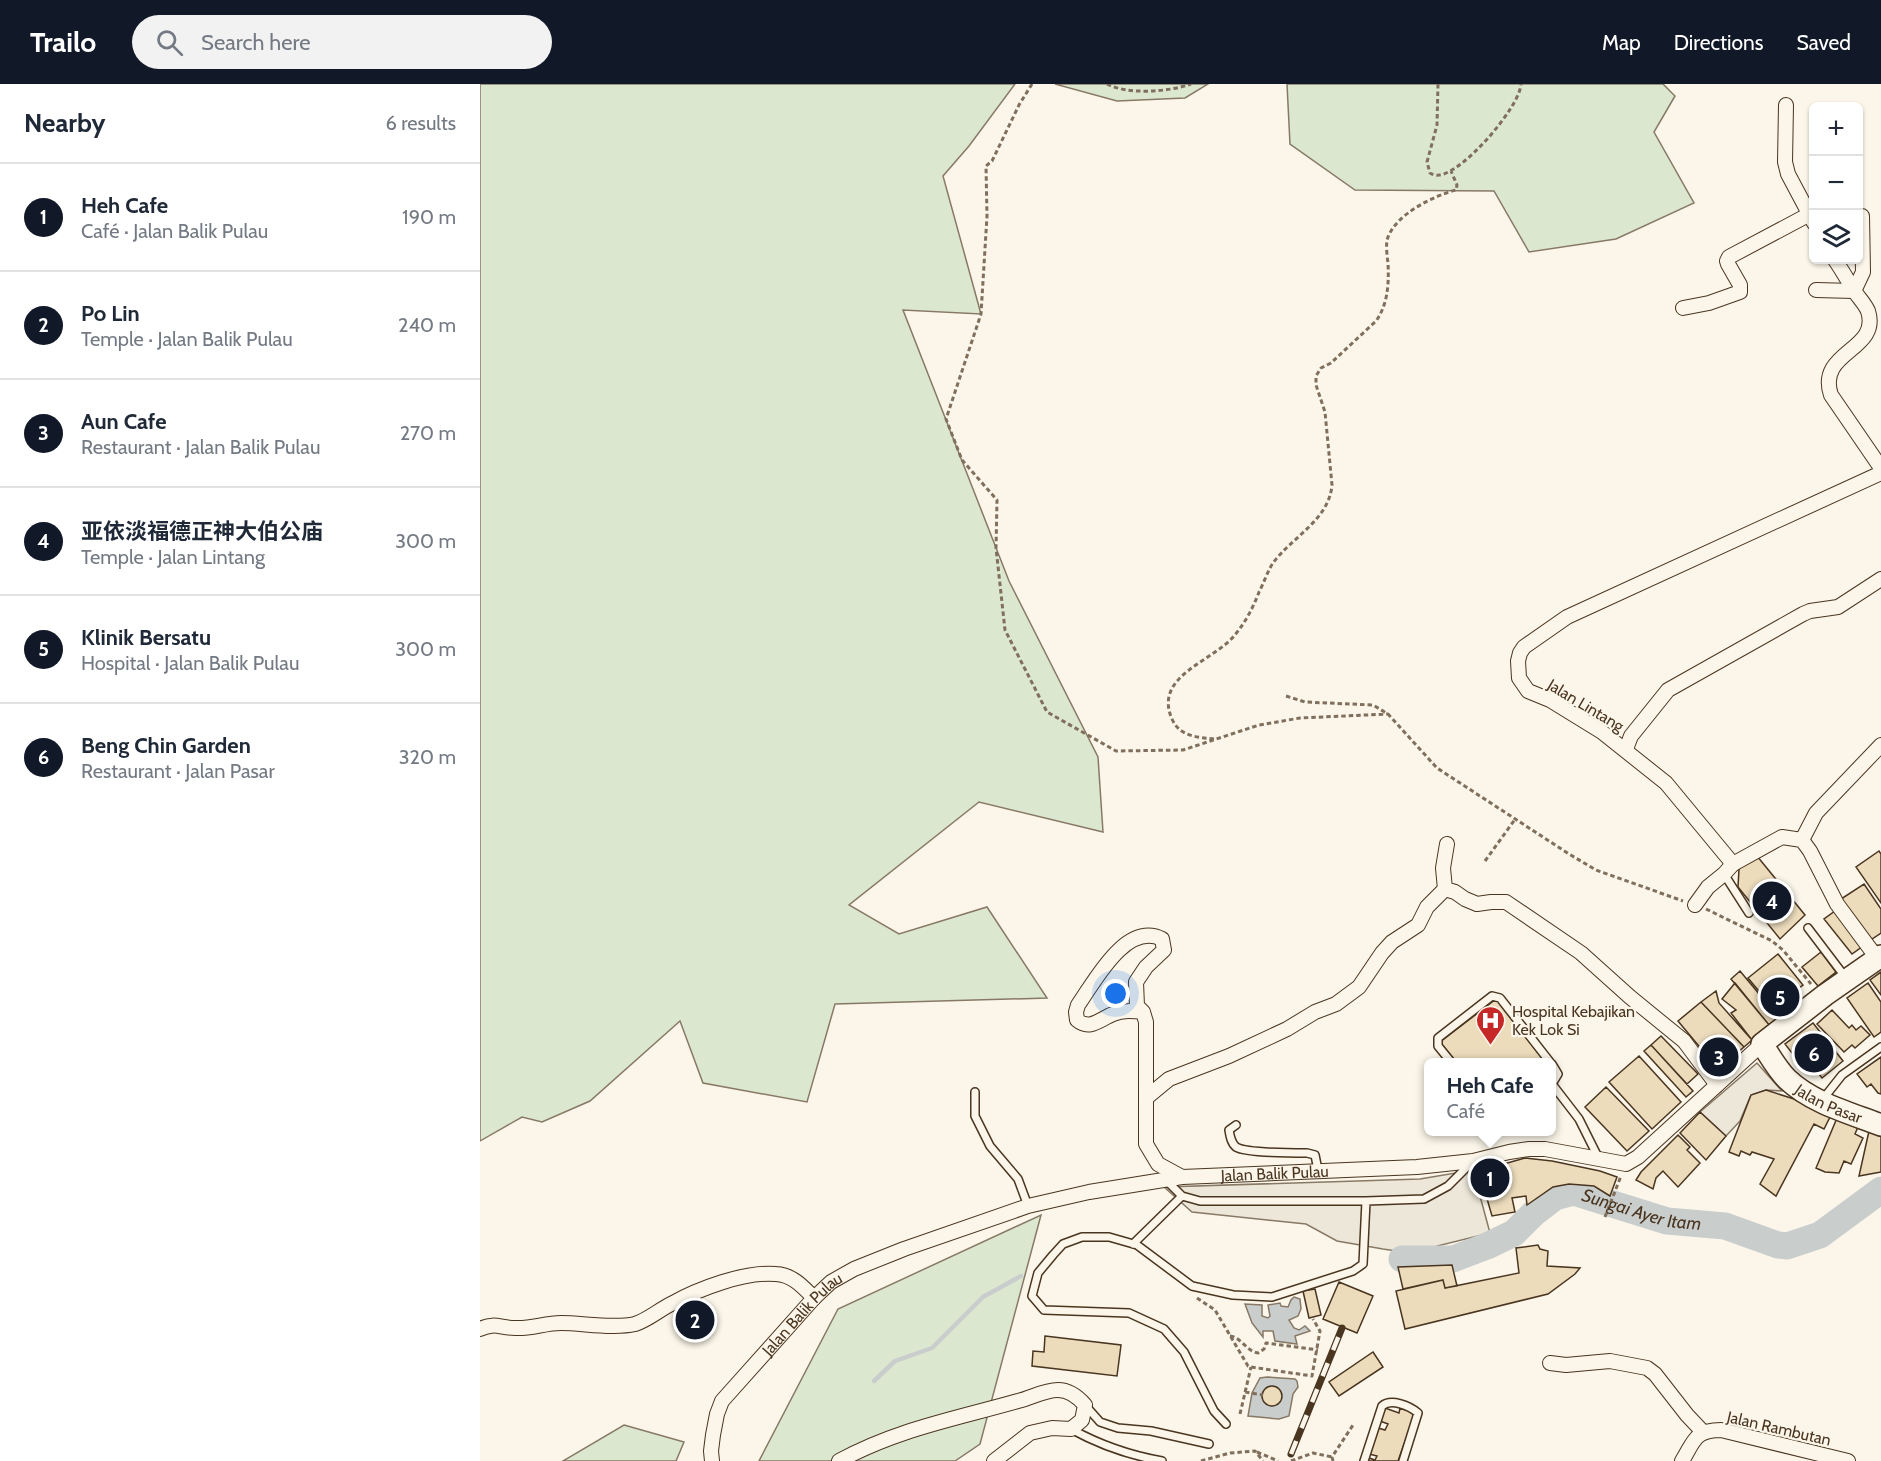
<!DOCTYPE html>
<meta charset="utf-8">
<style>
:root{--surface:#fff;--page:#f2f2f3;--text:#1f2937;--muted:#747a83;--line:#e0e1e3;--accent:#111827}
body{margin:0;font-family:Cabin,"Noto Sans SC",sans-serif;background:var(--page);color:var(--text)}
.controls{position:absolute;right:18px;top:18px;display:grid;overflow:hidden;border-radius:9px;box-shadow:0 2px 4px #0004}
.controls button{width:54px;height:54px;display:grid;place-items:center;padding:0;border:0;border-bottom:2px solid var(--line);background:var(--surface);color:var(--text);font:30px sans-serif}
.you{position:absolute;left:636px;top:910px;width:21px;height:21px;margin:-15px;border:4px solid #fff;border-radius:50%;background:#1a73e8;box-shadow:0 0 0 9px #1a73e833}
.badge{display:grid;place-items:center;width:39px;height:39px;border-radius:50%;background:var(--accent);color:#fff;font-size:20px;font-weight:700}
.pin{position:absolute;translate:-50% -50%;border:3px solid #fff;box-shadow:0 2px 6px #0006}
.popup{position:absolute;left:944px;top:974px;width:132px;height:78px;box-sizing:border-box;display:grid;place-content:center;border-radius:9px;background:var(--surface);filter:drop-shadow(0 2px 4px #0005);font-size:20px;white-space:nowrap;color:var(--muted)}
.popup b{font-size:22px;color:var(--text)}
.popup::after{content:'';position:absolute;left:50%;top:100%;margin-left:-12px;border:12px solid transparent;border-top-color:var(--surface)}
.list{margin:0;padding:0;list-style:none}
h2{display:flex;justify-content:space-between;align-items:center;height:78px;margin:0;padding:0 24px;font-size:26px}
h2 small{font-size:20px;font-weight:400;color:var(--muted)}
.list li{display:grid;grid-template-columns:39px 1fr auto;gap:18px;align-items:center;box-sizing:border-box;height:108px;padding:0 24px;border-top:2px solid var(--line)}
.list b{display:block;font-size:22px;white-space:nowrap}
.list p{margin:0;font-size:20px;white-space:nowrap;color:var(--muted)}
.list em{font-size:20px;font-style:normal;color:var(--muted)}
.icon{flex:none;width:33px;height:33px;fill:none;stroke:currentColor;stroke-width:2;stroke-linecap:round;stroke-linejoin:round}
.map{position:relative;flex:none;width:1401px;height:1377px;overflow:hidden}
header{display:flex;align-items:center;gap:36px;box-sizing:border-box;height:84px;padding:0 30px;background:var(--accent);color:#fff}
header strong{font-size:28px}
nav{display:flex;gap:33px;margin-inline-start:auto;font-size:21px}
.search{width:420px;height:54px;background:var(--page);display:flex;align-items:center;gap:15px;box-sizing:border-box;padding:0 21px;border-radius:33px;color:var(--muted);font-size:22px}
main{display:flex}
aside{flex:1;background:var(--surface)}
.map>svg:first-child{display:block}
.green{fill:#dce7d0;stroke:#887966;stroke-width:1.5}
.parking{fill:#ede7d9;stroke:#887966;stroke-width:1.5}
.water{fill:#c9cecd;stroke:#887966;stroke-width:1.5}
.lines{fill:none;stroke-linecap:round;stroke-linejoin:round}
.stream{stroke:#c9cecd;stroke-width:4.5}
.river{stroke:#c9cecd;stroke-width:27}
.building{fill:#ecdcbc;stroke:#4a3520;stroke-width:1.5}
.service-casing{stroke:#4a3520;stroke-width:10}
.minor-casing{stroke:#4a3520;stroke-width:16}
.primary-casing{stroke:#4a3520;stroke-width:24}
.path{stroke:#7f6f5c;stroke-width:3;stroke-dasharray:4.5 3;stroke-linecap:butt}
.service{stroke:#fbf6e9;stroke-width:7}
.minor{stroke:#fbf6e9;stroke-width:14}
.primary{stroke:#fbf6e9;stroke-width:21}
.rail-casing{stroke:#4a3520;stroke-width:7}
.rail{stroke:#fbf6e9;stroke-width:4.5;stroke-dasharray:14;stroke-linecap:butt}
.labels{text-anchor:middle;stroke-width:4.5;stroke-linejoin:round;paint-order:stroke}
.street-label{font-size:16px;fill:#4a3520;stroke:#fbf6e9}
.poi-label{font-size:16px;fill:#4a3520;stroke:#fbf6e9;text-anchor:start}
.water-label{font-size:18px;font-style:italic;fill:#4a3520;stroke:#fbf6e9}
</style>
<header>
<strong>Trailo</strong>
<div class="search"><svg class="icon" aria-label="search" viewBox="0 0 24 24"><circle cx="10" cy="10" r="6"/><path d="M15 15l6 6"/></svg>Search here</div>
<nav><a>Map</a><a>Directions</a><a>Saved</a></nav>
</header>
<main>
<aside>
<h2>Nearby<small>6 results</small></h2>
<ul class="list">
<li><span class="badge">1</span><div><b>Heh Cafe</b><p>Café · Jalan Balik Pulau</p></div><em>190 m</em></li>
<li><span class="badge">2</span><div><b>Po Lin</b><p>Temple · Jalan Balik Pulau</p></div><em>240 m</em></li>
<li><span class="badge">3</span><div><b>Aun Cafe</b><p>Restaurant · Jalan Balik Pulau</p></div><em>270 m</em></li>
<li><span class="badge">4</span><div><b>亚依淡福德正神大伯公庙</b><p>Temple · Jalan Lintang</p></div><em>300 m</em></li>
<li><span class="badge">5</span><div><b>Klinik Bersatu</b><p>Hospital · Jalan Balik Pulau</p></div><em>300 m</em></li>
<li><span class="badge">6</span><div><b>Beng Chin Garden</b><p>Restaurant · Jalan Pasar</p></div><em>320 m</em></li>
</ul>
</aside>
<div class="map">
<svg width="1401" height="1377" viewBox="0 0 1401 1377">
<rect width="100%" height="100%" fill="#fbf6e9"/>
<path class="green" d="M0 0H535L489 62 463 92 501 230 423 226 529 497 618 673 623 748 499 718 369 821 419 850 507 823 567 914 355 920 327 1018 223 999 200 937 110 1017 62 1038 42 1033 0 1057Z
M575 0H728L705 14 637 17Z
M807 0H1183L1195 12 1174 48 1214 119 1136 155 1049 168 1014 107 875 106 810 60Z
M561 1131 500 1360 475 1377H279L358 1225Z
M144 1341 204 1358 196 1377H83Z"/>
<path class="parking" d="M1277 979 1302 1007 1286 1006 1271 1011 1260 1037 1246 1052 1220 1028Z
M993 1086 1010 1149 957 1162 958 1167 923 1168 903 1165 857 1157 826 1140 712 1128 684 1103 940 1095Z"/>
<path class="water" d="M814 1213 820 1215 821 1225 818 1232 809 1236 814 1244 819 1246 825 1242 830 1247 815 1252 817 1260 795 1257 793 1247H783V1253L772 1239 765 1220 782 1221V1232L788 1234 790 1232 788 1221 800 1219 801 1222 808 1223 811 1216Z
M787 1293 815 1295 817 1297 818 1303 813 1310 809 1332 799 1335 768 1332 772 1309 780 1294Z"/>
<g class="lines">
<path class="stream" d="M394 1297 415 1277 452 1264 503 1213 541 1192"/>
<path class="river" id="s1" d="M922 1175H973L1007 1162 1034 1149 1054 1129 1075 1113 1094 1108 1187 1137 1245 1142 1298 1161 1307 1162 1340 1151 1401 1106"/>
</g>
<path class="building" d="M1399 767 1401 770V819L1376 783Z
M1277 772 1325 831 1300 855 1258 803 1259 785Z
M1384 800 1401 825V849L1389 857 1361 815Z
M1355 827 1383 862 1372 870 1344 835Z
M1341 868 1356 888 1338 902 1322 883Z
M1298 870 1323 901 1293 924 1268 894Z
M1260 887 1299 934 1290 942 1251 895Z
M1401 888V911L1390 896Z
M1255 899 1290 942 1272 956 1251 929 1256 926 1242 915Z
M1388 899 1401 918V948L1394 953 1367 914Z
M1236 907 1239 919 1272 956 1264 963 1221 918Z
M1016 915 1065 978H976L960 958Z
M1221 918 1264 963 1238 985 1198 937Z
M1352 926 1369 944 1372 941 1376 946 1381 942 1390 951 1375 964 1372 961 1364 968 1337 940Z
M1333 939 1363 977 1342 994 1332 981 1325 986 1305 960Z
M1181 952 1218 990 1207 1000 1171 961Z
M1171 961 1213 1007 1206 1013 1164 967Z
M1159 972 1201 1018 1172 1045 1129 998Z
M1401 973V1010L1398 1009 1391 1000 1387 1003 1377 990Z
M1126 1003 1169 1047 1147 1067 1105 1023Z
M1286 1006 1314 1015 1350 1033 1344 1045 1334 1040 1296 1112 1280 1100 1294 1075 1272 1068 1270 1071 1261 1067 1259 1072 1249 1068 1271 1011Z
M1220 1028 1246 1052 1226 1076 1200 1049Z
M1357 1034 1378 1043 1375 1050 1383 1054 1371 1080 1364 1077 1359 1089 1345 1088 1336 1084Z
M1389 1047 1401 1050V1088L1379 1092Z
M1198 1051 1210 1063 1207 1066 1220 1079 1198 1103 1183 1087 1176 1094 1173 1105 1156 1096 1161 1088Z
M1045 1074 1072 1077 1120 1087 1137 1093 1130 1112 1114 1102 1089 1100 1073 1103 1047 1121 1046 1112 1032 1114 1035 1128 1012 1132 999 1087Z
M1058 1161 1060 1165 1068 1167 1067 1182 1100 1184 1095 1190 1068 1210 925 1245 916 1207 963 1196 965 1204 1039 1189 1036 1164Z
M972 1181 977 1202 965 1204 963 1196 923 1205 918 1183Z
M859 1198 893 1212 877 1249 843 1235Z
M835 1205 841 1231 829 1234 823 1207Z
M565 1252 641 1261 637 1292 552 1282 553 1267 564 1268Z
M893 1268 903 1283 859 1312 849 1298Z
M782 1312a10 10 0 1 1 20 0a10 10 0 1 1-20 0Z
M905 1324 919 1329 920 1324 935 1329 918 1377H888L889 1374 895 1376 897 1372 889 1370 898 1344 905 1346 908 1340 900 1337Z"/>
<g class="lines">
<defs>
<path id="service" d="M1244 790 1269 829
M1328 844 1366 894
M971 978 958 962V954L1012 912 1020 914 1070 978
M1072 980 1078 990 1072 1000
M1072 1000 1099 1035 1118 1073
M495 1008V1032L510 1062 538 1095 548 1122
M1343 1015 1362 991 1401 963
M756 1041 749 1046C750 1052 751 1059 756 1063 765 1069 814 1069 827 1069L835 1071 838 1086
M686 1096 702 1112 720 1117H886L944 1115 968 1102 991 1079
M653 1160 702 1112
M605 1321 620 1338 638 1344 671 1347 729 1360
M746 1340 734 1327 704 1268 684 1245 649 1229 564 1226 552 1212 558 1189 573 1171 583 1160 602 1153H629L657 1161 712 1202 753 1211 792 1213 873 1187 883 1180 886 1117
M591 1345C620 1361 648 1371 682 1377
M884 1377 902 1322C911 1314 930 1322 938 1329L923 1377"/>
<g id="minor">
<path d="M1306 21 1305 78 1308 90 1334 139"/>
<path d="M1355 176C1362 186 1368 197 1375 208 1379 214 1385 220 1388 227 1401 267 1336 267 1351 311L1401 384"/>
<path d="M1336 206 1374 207 1383 188 1382 132"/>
<path d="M1203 224 1229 219 1260 208V201L1248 180 1247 177 1249 173 1328 131"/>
<path d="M1146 665 1151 652 1188 606 1323 530 1330 527 1358 523 1401 495"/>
<path d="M1322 756 1336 729 1401 661"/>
<path d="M967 760 963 784 965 805 975 808 985 815 997 820 1011 818H1026L1101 869 1150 913 1204 957 1237 1001"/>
<path d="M1253 780 1186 699 1122 648 1070 616 1048 607 1039 594 1038 577 1040 569 1044 563 1087 533 1401 389"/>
<path d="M1215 821 1228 803 1244 790 1253 780 1302 753 1322 756 1330 767 1357 820 1397 874"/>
<path d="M663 928C653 927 643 926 633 930 620 935 610 947 597 936L596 928 598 921C615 897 646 837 682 855L684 866 666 883 656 898 657 922 663 928 666 938V1060L678 1080 702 1093"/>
<path d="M666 1014 689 995 749 972 807 945 835 928 856 920 879 903 902 869 912 858 938 841 947 823 965 805"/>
<path d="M0 1245C15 1238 20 1244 35 1244 51 1245 65 1239 81 1239 103 1239 133 1245 155 1240 168 1236 179 1226 191 1220 218 1205 265 1187 296 1190 313 1191 323 1203 334 1214"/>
<path d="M1070 1279 1086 1281 1130 1277 1167 1284 1175 1290 1207 1331 1223 1348"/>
<path id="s2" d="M232 1377 231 1367 233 1351 237 1330 242 1317 334 1214 351 1198 374 1185 424 1165 548 1122 609 1108 702 1093 937 1083 993 1077 1029 1068 1049 1065H1065L1146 1080 1158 1073 1282 960"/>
<path d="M359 1377C418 1345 475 1335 538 1317 551 1314 564 1306 578 1306 589 1306 598 1313 605 1321L602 1336 591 1345 572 1344 550 1349 514 1377"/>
<path d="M1202 1377C1214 1358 1214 1346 1241 1346L1368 1377"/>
</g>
<g id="primary">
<path id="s3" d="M1401 872 1345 911 1282 960C1290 972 1297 985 1307 995 1332 1019 1370 1029 1401 1041"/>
</g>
</defs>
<use href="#service" class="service-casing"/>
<use href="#minor" class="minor-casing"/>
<use href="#primary" class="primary-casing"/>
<path class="path" d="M552 0 539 21 512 77 506 82 507 132 501 230 466 335 482 376 517 416 516 464 525 546 567 628 636 667 703 666 779 641 820 634 908 630
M627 0C648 11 689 8 711 0
M958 0 957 41 947 78 950 89C951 90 957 92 959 91 983 89 1040 23 1041 0
M806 612 825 618 893 621 908 630 957 684 1089 770 1116 786 1203 817
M734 655C717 653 700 653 692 635 673 592 732 578 754 552 765 539 773 524 779 508 784 499 787 488 793 479 812 453 849 436 852 401L845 328 836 301V292L841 284 851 279 896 237C908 220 909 200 908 179 907 172 906 163 907 156 914 131 953 112 976 106L977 101 971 87
M1005 777 1036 734
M1226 825 1292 857 1303 866 1331 900
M1125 1133 1141 1092
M717 1214 735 1226 768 1282 771 1283 832 1292 840 1247 833 1235
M750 1252C761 1253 766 1267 778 1269L784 1265 786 1259 838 1266
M765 1308 783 1311
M760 1330 771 1283
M777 1368 798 1377
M721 1377 750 1369 775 1367 783 1377
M811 1377 833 1369 852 1373
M853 1377 852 1373 873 1341"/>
<use href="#service" class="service"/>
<use href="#minor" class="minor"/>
<use href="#primary" class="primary"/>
<defs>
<path id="rail" d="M811 1370 862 1244"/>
</defs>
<use href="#rail" class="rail-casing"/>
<use href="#rail" class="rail"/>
</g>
<defs>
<symbol id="hospital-pin" viewBox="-11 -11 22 30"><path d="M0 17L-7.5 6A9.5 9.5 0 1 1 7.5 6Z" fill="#c62828" stroke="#fbf6e9"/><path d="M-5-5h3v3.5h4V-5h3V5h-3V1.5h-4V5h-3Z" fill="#fff"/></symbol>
</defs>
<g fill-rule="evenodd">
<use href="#hospital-pin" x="994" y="920" width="33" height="45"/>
</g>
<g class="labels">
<g class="street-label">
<text transform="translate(1106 621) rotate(31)" y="6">Jalan Lintang</text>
<text dy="6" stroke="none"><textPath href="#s3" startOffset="240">Jalan Pasar</textPath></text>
<text dy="6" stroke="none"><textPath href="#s2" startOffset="684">Jalan Balik Pulau</textPath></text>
<text dy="6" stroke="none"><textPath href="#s2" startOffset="180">Jalan Balik Pulau</textPath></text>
<text transform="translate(1299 1344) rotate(13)" y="6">Jalan Rambutan</text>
</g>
<g class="poi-label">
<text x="1032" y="933">Hospital Kebajikan<tspan x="1032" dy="18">Kek Lok Si</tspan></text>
</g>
<g class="water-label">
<text dy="6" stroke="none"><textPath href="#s1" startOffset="262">Sungai Ayer Itam</textPath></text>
</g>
</g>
</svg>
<div class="controls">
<button>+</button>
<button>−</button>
<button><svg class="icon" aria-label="layers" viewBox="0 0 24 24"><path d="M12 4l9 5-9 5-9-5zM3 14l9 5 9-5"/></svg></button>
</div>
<div class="you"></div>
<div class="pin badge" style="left:1010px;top:1094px">1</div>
<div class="popup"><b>Heh Cafe</b>Café</div>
<div class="pin badge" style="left:215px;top:1236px">2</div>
<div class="pin badge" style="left:1239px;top:973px">3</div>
<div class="pin badge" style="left:1292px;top:817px">4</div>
<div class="pin badge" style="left:1300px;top:913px">5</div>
<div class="pin badge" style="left:1334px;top:969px">6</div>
</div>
</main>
